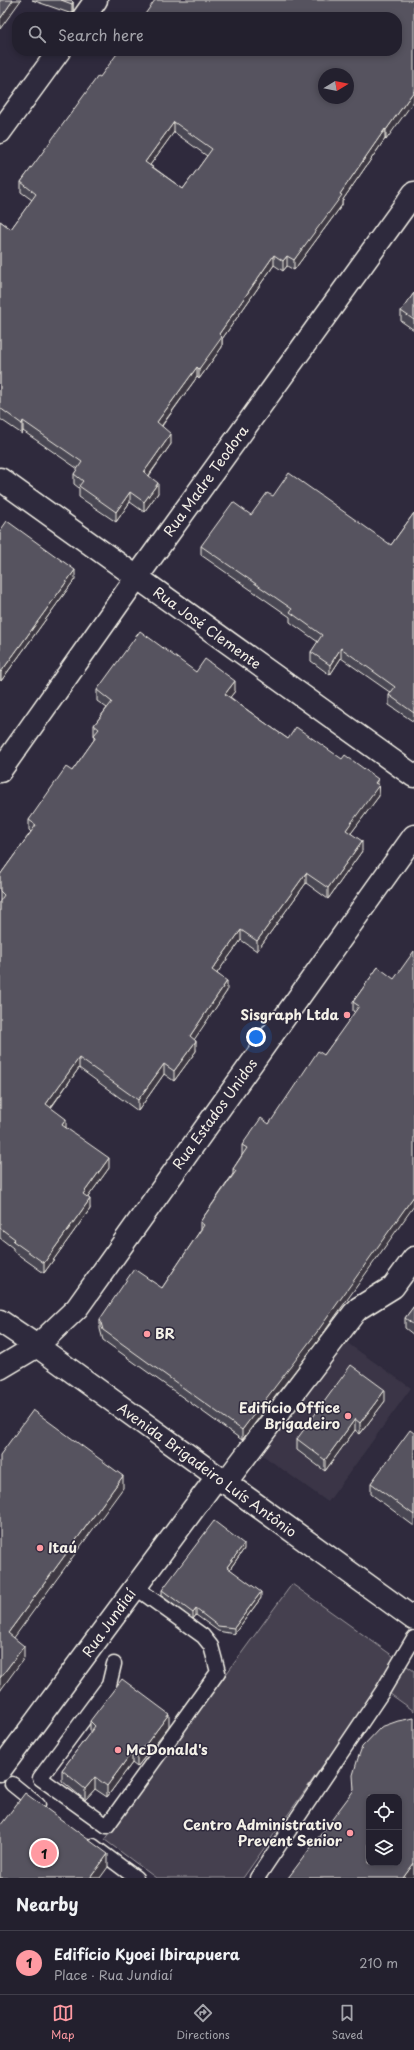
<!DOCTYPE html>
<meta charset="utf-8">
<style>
:root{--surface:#23202e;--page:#2b2836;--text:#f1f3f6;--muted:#a3a3aa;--line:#403e4a;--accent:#ff9aa2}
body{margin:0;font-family:"Playpen Sans",sans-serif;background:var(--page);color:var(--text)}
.controls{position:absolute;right:12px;bottom:12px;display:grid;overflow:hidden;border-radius:8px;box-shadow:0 2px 6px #0003}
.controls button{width:36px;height:36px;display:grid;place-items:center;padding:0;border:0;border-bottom:1px solid var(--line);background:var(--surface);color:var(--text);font:20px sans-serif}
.compass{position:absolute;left:318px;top:68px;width:36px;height:36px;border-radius:50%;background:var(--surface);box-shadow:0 2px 6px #0003;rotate:80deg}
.you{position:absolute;left:256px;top:1037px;width:14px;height:14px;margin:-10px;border:3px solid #fff;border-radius:50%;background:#1a73e8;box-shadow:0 0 0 6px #1a73e833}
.badge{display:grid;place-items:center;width:26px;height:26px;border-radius:50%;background:var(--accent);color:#111;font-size:13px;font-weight:700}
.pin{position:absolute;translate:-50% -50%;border:2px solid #fff;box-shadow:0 1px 4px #0006}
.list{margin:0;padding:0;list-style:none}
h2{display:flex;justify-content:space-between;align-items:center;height:52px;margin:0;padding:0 16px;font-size:17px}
h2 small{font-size:13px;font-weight:400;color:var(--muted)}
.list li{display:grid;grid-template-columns:26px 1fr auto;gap:12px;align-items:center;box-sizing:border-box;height:64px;padding:0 16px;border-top:1px solid var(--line)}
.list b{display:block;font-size:15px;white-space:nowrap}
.list p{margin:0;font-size:13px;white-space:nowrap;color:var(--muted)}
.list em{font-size:13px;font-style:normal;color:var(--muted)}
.icon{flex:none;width:22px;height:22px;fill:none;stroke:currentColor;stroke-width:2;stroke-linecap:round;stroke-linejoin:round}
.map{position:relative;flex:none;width:414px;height:1878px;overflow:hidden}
.search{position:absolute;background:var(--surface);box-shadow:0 2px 6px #0003;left:12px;right:12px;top:12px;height:44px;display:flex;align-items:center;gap:10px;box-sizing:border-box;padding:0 14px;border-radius:16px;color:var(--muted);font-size:15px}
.sheet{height:116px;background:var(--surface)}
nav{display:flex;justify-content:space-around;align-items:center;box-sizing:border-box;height:56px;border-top:1px solid var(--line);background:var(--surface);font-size:11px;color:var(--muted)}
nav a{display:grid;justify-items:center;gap:2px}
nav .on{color:var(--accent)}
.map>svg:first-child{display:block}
.built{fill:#3b3647}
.green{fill:#454050;stroke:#9c989c}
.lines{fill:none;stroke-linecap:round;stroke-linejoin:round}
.service-casing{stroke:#f4f1e8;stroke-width:17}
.minor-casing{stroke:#f4f1e8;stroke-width:25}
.secondary-casing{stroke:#f4f1e8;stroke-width:25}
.service{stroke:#2f2a3d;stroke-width:14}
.minor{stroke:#2f2a3d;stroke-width:22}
.secondary{stroke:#2f2a3d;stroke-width:22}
.wall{fill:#4a4752;stroke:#f4f1e8;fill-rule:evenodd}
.shaded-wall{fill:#3c3942;stroke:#f4f1e8}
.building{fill:#56525f;stroke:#f4f1e8;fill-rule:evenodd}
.poi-dot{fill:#ff9aa2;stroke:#2f2a3d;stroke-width:1.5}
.labels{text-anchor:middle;stroke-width:3;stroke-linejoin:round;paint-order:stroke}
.street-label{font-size:14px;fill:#f4f1e8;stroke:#2f2a3d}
.poi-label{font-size:14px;font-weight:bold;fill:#f4f1e8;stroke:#2f2a3d;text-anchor:end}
</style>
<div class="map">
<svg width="414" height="1878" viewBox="0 0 414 1878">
<rect width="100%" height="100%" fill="#2f2a3d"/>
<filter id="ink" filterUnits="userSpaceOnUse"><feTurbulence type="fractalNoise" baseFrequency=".025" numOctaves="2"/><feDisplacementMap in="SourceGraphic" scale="8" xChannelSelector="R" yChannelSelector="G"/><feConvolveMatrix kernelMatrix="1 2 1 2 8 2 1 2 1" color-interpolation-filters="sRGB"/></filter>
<g filter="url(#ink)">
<path class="built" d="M343 1340 411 1388 328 1502 261 1454Z"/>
<path class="green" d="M292 1584 414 1671V1711L379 1686 243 1878H156L105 1840Z"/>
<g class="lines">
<defs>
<path id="service" d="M114 1664 109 1685 40 1778 107 1826 218 1672 211 1646 203 1636 135 1587
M12 1784 38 1805
M93 1846 136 1878
M257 1878 382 1692 414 1638"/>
<path id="minor" d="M84 17 96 0
M0 132 59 51
M0 479 414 776
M0 771 137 577 414 193
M0 1368 37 1346
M225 1483 354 1313 359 1308 393 1287 414 1258
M0 1770 217 1477"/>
<path id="secondary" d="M0 1321 37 1346 414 1619
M37 1346 77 1308 414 836"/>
</defs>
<use href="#service" class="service-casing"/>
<use href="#minor" class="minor-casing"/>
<use href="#secondary" class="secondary-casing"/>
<use href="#service" class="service"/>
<use href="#minor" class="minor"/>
<use href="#secondary" class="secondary"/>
</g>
<path class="wall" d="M32 0H71L73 2V12L72 14Z
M414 0 386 140 385 139 342 201V205L294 270 287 266 283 271 274 265 222 339V347L199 379 197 377 162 426 171 444 149 476 158 493 144 512 130 502 116 522 79 497V488L74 484V474L78 469 23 431 22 434 0 419V221L11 229 32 200 21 192V182L100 77ZM174 132 207 156 183 189 150 165Z
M414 293V330L401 321V311Z
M273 496 391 545 414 513V722L389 705V695L391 693 341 658 330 675 311 661V652L318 642 290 622V617L201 555V546L251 515Z
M0 531 75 579 1 681 0 680Z
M196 672 235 691 230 697 261 720 288 739 378 785 379 796 351 833 362 851 328 899 306 883 257 951 241 940 217 973 227 991 194 1039 196 1051 174 1081 164 1074 138 1111 79 1068 51 1108 66 1128 109 1168 88 1197 90 1209 44 1273 13 1251V1248L0 1238V875L31 832 29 830V820L72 771 94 740V725L107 708 97 701V690Z
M378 967 317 1342 242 1440 103 1340 100 1329V1319L162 1288 200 1231V1222L233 1174V1169L242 1155V1145L269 1124 324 1055 355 1013 353 1011V1002Z
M414 1306V1335L405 1328V1318Z
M385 1401 360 1434 355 1430 325 1471 297 1450V1439Z
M414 1433V1526L371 1494V1483Z
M244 1549 230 1569 261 1598 234 1634 218 1631 196 1615 193 1619 162 1596V1590Z
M90 1721 169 1726 137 1767 132 1763 107 1797 95 1789 85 1800 62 1781V1770L90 1733Z"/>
<path class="shaded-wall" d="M13 0H21L0 29V19Z
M73 2V12L72 14V4Z
M414 91V101L386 140V130Z
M174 122V132L145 172V162Z
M385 129V139L342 201V205L294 270V260Z
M274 255V265L222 339V347L199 379V369L219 334Z
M287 256V266L283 271V261Z
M197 367V377L157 432V422Z
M23 421V431L22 434V424Z
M171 434V444L144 482V472Z
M158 483V493L144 512V502Z
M130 492V502L116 522V512Z
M75 570V579L1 681V672Z
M341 648V658L330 675V665Z
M235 681V691L225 704V694Z
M378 779 379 796 346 840V830Z
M362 841V851L328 899V888Z
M306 873V883L257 951V941Z
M241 930V940L212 980V970Z
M227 981V991L190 1046V1036Z
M196 1041V1051L174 1081V1071Z
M79 1058V1068L46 1114V1104Z
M164 1064V1074L138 1111V1100Z
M66 1119V1129L62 1125Z
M109 1158V1168L83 1204V1194Z
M414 1196V1206L317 1342 242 1440V1430Z
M90 1199V1209L44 1273V1263Z
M385 1390V1401L360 1434V1423Z
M355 1419V1430L325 1471V1460Z
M123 1476V1488L8 1646V1633Z
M244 1544V1549L227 1573V1567Z
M261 1592V1598L234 1634V1628Z
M196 1609V1615L193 1619V1613Z
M24 1646V1658L0 1691V1678Z
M169 1714V1726L137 1767V1756Z
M132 1752V1763L107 1797V1786Z
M95 1777V1789L85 1800V1789Z
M108 1854V1867L100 1878H90Z
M414 1863V1876L413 1878H403Z"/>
<path class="building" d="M0 0H13L0 19Z
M61 0H71L73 2 72 4Z
M155 0H414V91L386 130 385 129 340 194 342 195 294 260 287 256 283 261 274 255 219 334 222 337 199 369 197 367 157 422 171 434 144 472 158 483 144 502 130 492 116 512 79 486 83 481 74 474 82 462 23 421 22 424 0 408V221L11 229 36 194 21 182 98 76 100 77 119 51H397V17H143ZM324 74H348V98H324ZM174 122 212 149 183 189 145 162Z
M414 293V320L401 311Z
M289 473 391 545 414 513V713L389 695 395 687 341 648 330 665 311 652 322 635 290 612 292 609 201 546 233 502 251 515 267 493 273 496Z
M7 521 75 570 1 672 0 671V531Z
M140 631 196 672 205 659 235 681 225 694 261 720 288 739 296 727 342 759 345 755 378 779 375 783 379 785 346 830 362 841 328 888 306 873 257 941 241 930 212 970 227 981 190 1036 196 1041 174 1071 164 1064 138 1100 79 1058 46 1104 66 1119 62 1125 109 1158 83 1194 90 1199 44 1263 13 1241 15 1239 0 1228V901L4 895 0 891V875L36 825 29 820 66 767 72 771 96 737 94 735 99 729 94 725 112 702 97 690Z
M414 951V1196L317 1332 242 1430 103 1330 100 1319 134 1269 162 1288 204 1225 200 1222 236 1171 233 1169 247 1148 242 1145 261 1118 269 1124 318 1051 324 1055 359 1006 353 1002 378 967 394 979Z
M414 1306V1325L405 1318Z
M351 1365 385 1390 360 1423 355 1419 325 1460 297 1439Z
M33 1410 123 1476 8 1633 24 1646 0 1678V1455Z
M410 1430 414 1433V1515L371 1483Z
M214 1521 244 1544 227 1567 261 1592 234 1628 218 1626 196 1609 193 1613 162 1590Z
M122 1679 169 1714 137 1756 132 1752 107 1786 95 1777 85 1789 62 1770 95 1726 90 1721Z
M414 1718V1863L403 1878H288L354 1790 353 1775 358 1758 362 1747 381 1727 398 1721ZM369 1797H399V1863H369Z
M25 1793 108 1854 90 1878H0V1826Z"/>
</g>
<g class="poi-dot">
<circle cx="347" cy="1015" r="4"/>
<circle cx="147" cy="1334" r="4"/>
<circle cx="348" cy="1416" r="4"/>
<circle cx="40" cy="1548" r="4"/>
<circle cx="118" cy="1750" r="4"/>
<circle cx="350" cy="1833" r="4"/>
</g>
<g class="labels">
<g class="street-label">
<text transform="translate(206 481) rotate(-54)" y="5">Rua Madre Teodora</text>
<text transform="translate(207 628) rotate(36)" y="5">Rua José Clemente</text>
<text transform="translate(215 1114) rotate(-54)" y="5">Rua Estados Unidos</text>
<text transform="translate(207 1470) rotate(36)" y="5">Avenida Brigadeiro Luís Antônio</text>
<text transform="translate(109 1623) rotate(-54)" y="5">Rua Jundiaí</text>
</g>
<g class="poi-label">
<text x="339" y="1020">Sisgraph Ltda</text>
<text x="155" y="1339" text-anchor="start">BR</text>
<text x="340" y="1413">Edifício Office<tspan x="340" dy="16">Brigadeiro</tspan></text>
<text x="48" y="1553" text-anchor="start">Itaú</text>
<text x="126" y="1755" text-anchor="start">McDonald's</text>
<text x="342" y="1830">Centro Administrativo<tspan x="342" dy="16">Prevent Senior</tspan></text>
</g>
</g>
</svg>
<div class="controls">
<button><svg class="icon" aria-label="locate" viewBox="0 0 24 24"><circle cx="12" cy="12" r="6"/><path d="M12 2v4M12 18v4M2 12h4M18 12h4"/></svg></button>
<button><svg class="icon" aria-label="layers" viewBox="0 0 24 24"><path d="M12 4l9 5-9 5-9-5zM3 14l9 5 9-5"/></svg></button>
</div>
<svg class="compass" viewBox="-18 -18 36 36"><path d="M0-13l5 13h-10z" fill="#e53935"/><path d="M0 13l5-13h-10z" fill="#a3a3aa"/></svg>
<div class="you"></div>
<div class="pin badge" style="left:44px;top:1853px">1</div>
<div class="search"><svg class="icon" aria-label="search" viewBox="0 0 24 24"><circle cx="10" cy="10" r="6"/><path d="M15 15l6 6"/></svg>Search here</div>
</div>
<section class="sheet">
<h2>Nearby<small></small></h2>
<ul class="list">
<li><span class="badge">1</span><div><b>Edifício Kyoei Ibirapuera</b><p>Place · Rua Jundiaí</p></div><em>210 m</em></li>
</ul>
</section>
<nav>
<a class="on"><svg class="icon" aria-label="map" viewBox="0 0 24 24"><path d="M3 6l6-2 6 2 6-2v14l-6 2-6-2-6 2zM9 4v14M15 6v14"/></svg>Map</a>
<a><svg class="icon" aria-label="directions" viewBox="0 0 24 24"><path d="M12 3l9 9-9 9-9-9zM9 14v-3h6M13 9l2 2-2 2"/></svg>Directions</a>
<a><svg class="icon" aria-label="saved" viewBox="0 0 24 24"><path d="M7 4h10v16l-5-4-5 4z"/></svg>Saved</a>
</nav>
